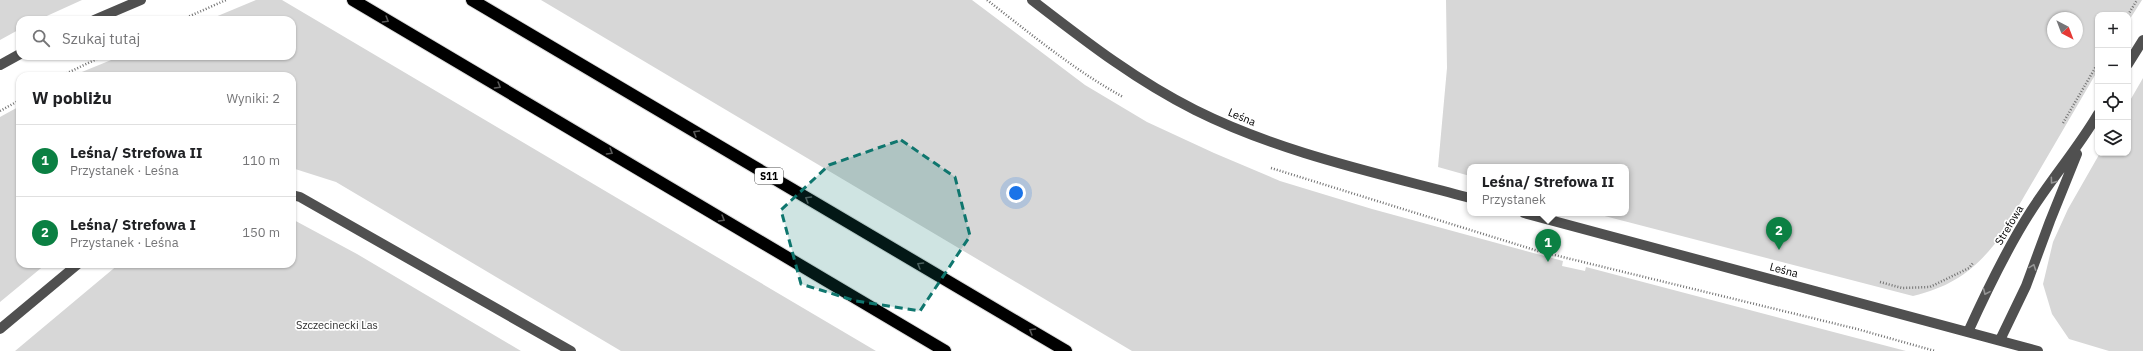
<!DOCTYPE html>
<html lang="pl">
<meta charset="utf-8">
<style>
:root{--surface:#fff;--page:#f2f2f2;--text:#202124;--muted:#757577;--line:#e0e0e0;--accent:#0b8043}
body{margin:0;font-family:"IBM Plex Sans",sans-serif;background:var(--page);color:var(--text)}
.controls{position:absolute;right:12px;top:12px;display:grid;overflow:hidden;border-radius:8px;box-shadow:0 1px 3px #0004}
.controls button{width:36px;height:36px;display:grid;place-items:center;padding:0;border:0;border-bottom:1px solid var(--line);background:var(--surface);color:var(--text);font:20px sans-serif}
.compass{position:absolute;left:2047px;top:12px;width:36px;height:36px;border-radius:50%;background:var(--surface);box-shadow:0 1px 3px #0004;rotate:138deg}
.you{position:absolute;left:1016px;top:193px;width:14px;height:14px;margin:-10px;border:3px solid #fff;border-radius:50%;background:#1a73e8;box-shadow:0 0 0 6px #1a73e833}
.badge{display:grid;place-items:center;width:26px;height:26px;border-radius:50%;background:var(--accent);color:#fff;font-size:13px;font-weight:700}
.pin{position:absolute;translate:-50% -33px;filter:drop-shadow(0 1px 2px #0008)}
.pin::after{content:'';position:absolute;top:21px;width:14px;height:12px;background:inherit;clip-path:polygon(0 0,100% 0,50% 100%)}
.popup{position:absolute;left:1467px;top:164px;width:162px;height:52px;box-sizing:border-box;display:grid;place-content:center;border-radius:8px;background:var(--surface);filter:drop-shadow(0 1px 3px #0005);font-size:13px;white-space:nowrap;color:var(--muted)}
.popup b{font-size:15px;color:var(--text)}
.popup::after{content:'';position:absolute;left:50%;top:100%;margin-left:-8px;border:8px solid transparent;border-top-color:var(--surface)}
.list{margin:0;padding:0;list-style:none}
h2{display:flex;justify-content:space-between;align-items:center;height:52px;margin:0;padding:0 16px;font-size:17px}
h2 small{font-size:13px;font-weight:400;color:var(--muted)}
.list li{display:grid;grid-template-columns:26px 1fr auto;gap:12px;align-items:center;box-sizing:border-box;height:72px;padding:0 16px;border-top:1px solid var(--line)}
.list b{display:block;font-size:15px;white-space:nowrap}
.list p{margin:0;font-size:13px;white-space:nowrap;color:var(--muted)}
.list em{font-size:13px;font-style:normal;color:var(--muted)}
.icon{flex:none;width:22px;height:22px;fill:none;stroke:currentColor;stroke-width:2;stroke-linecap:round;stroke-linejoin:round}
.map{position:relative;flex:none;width:2143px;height:351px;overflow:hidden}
.search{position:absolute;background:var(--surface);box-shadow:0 1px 3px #0004;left:16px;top:16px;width:280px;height:44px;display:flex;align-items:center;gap:10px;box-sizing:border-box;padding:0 14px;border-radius:12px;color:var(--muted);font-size:15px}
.panel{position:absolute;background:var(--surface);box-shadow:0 1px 3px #0004;left:16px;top:72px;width:280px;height:196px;border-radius:12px}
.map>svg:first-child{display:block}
.green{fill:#d7d7d7;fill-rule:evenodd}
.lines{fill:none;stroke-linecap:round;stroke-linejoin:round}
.highway-casing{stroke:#dbdbdb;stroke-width:14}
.path{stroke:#727272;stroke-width:2.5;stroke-dasharray:1 2;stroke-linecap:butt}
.minor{stroke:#505050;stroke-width:10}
.highway{stroke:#000;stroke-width:12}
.oneway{stroke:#595959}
.oneway2{stroke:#969696}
.marked{fill:#0f766e;fill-opacity:0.2;stroke:#0f766e;stroke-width:3;stroke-dasharray:8 5;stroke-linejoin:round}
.labels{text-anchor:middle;stroke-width:3.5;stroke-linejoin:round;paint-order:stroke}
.shield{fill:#fff;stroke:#4c4c4c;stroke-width:1}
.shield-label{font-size:10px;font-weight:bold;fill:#000}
.street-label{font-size:11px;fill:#000;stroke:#fff}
.park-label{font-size:11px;fill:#2e2e2e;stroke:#fff}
</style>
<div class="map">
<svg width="2143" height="351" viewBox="0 0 2143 351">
<rect width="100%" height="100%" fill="#fff"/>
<path class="green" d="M0 0H82L38 20H20V29L0 40Z
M256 0H282L876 351H621L336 182 292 168V76H72L121 56H292V20H208Z
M541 0H972L1085 85 1147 122 1214 153 1280 181 1372 209 1563 261 1562 266 1585 271 1586 267 1906 351H1132Z
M1446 0H2142L2128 22V15H2098V70L2001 236C1976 269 1954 286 1913 296L1593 213H1626V167H1470V176L1438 167 1447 68ZM2053 18H2077V42H2053Z
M2143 78V351H2109L2069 339 2052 314 2043 284 2053 242 2068 209 2100 153H2128V104Z
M20 106V264H46L0 302V117Z
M292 219 357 254 521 351H15L119 264H292Z"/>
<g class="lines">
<defs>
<path id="highway" d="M353 0 945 351
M472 0 1066 351"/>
</defs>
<use href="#highway" class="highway-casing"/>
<path class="path" d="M987 0C1031 34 1074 70 1123 97
M2128 15 2137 0
M181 20 226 0
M61 76 103 56
M0 111 20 100
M2063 123 2098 63
M1271 168 1538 251 1857 329 1935 351
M1880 282 1902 288 1930 287 1969 268 1973 263"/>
<path class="minor" d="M1032 0C1084 40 1135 80 1195 110 1281 153 1377 173 1470 198
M94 20 141 0
M2128 64 2143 40
M0 65 20 54
M292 195 300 197 571 351
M1524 213 2038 351
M0 329 78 264
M1968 332C1987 290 2006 250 2031 211 2052 178 2078 148 2098 114
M2000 340 2026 286 2050 221 2077 154"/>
<use href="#highway" class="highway"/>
</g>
<defs><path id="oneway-chevron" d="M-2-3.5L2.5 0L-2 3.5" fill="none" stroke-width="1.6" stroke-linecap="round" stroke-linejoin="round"/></defs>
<g class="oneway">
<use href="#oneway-chevron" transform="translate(386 20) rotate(31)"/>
<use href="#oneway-chevron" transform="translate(498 86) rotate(31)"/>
<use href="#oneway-chevron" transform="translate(696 133) rotate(-149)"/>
<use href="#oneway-chevron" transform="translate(610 152) rotate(31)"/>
<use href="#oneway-chevron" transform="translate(808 199) rotate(-149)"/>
<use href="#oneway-chevron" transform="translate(722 219) rotate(31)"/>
<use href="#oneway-chevron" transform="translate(920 265) rotate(-149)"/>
<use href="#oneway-chevron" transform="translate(1032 331) rotate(-149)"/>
</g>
<g class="oneway2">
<use href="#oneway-chevron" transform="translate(2053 181) rotate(126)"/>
<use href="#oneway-chevron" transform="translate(2033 267) rotate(-70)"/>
<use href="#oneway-chevron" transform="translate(1986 292) rotate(114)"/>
</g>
<path class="marked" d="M901 140 955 177 970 236 920 311 856 301 801 284 781 210 829 165Z"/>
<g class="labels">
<rect class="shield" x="755" y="168" width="28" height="16" rx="3"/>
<g class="shield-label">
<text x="769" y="180">S11</text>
</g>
<g class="street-label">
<text transform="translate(1242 117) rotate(23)" y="4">Leśna</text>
<text transform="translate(2009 225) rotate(-59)" y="4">Strefowa</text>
<text transform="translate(1784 270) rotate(15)" y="4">Leśna</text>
</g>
<g class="park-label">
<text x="337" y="329">Szczecinecki Las</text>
</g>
</g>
</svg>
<div class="controls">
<button>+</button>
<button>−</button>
<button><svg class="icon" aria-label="locate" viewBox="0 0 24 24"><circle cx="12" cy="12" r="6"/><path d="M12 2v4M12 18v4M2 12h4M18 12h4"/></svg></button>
<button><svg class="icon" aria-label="layers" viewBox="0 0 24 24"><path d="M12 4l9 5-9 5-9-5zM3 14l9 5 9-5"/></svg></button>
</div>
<svg class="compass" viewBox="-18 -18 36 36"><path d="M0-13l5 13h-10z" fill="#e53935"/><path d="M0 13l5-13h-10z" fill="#757577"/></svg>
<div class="you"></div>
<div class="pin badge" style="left:1548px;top:262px">1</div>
<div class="popup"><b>Leśna/ Strefowa II</b>Przystanek</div>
<div class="pin badge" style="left:1779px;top:250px">2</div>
<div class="search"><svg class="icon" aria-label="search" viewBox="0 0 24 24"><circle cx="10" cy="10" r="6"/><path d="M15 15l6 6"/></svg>Szukaj tutaj</div>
<section class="panel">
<h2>W pobliżu<small>Wyniki: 2</small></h2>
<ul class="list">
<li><span class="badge">1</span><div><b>Leśna/ Strefowa II</b><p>Przystanek · Leśna</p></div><em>110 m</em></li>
<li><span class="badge">2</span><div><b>Leśna/ Strefowa I</b><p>Przystanek · Leśna</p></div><em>150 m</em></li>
</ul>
</section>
</div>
